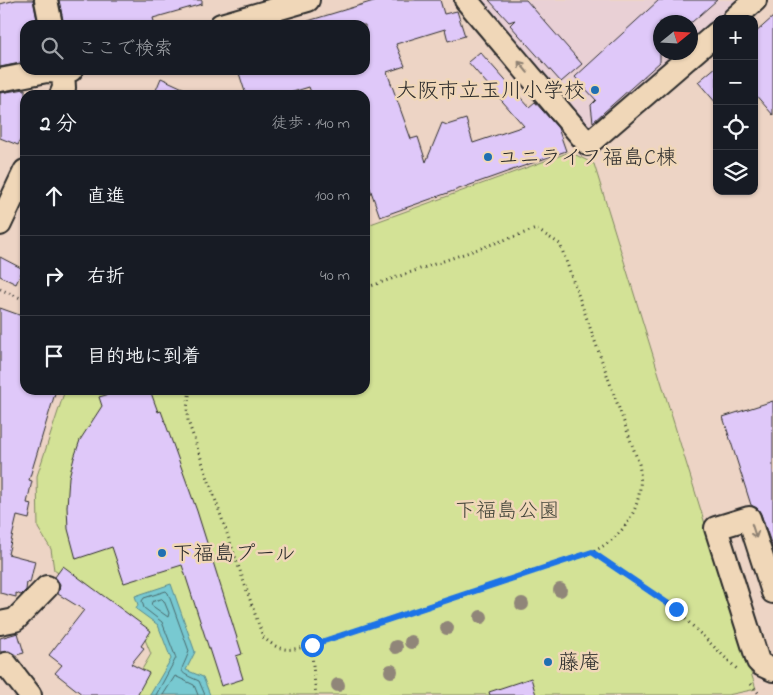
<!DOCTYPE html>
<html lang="ja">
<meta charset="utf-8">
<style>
:root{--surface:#171b24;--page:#242831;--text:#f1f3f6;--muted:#9ea1a6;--line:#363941}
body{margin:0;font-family:"Indie Flower","Klee One",sans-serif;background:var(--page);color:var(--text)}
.controls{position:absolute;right:15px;top:15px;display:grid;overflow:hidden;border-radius:10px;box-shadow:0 1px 4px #0004}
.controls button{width:45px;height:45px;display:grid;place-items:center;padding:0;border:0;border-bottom:1px solid var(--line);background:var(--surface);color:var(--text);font:25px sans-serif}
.compass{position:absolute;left:653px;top:15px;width:45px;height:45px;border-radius:50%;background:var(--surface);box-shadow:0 1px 4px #0004;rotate:72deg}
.stop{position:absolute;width:15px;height:15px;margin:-11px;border:4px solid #1a73e8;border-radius:50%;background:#fff}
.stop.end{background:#1a73e8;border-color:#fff;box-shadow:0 1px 5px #0008}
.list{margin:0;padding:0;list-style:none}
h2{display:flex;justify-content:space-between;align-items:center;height:65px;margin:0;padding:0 20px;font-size:21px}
h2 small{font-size:16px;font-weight:400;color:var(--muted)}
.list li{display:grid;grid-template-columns:32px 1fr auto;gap:15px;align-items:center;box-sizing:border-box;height:80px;padding:0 20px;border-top:1px solid var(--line)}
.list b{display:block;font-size:19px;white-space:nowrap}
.list em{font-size:16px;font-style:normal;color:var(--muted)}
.icon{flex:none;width:28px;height:28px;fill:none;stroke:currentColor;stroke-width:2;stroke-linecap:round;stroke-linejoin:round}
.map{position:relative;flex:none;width:773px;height:695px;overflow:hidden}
.search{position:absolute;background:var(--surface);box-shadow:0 1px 4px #0004;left:20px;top:20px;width:350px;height:55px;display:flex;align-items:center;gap:12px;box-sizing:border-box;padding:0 18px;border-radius:15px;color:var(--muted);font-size:19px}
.panel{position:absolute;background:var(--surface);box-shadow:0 1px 4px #0004;left:20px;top:90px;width:350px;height:305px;border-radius:15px}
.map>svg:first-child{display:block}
.built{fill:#e9d0d5}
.green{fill:#d3e296;stroke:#7f8660}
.water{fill:#78c9d1;stroke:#598a8f}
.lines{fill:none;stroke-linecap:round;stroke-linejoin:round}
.shore{stroke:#4a6a6d;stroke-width:1}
.building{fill:#dfc8f9;stroke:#2b2b2b}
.minor-casing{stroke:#2b2b2b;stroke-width:26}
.path{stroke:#2b2b2b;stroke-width:3;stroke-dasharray:1 4;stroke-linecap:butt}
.minor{stroke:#f0d7b8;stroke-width:22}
.tree{fill:#908679}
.oneway{stroke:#8e8172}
.route{stroke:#1a73e8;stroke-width:6}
.poi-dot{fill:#1f6fb2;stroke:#f0d7b8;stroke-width:2}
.labels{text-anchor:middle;stroke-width:5;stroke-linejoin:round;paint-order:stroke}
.poi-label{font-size:21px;fill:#2b2b2b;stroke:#f0d7b8;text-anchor:start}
.park-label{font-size:21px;fill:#44463b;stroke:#f0d7b8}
</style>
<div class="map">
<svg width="773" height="695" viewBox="0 0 773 695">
<rect width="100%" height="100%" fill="#edd4c5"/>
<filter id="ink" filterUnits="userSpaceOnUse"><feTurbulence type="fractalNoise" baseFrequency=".02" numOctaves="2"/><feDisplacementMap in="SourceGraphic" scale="10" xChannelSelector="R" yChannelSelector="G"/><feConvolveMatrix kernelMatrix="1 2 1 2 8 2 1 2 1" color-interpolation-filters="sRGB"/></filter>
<g filter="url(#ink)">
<path class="built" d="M474 0H738L691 42 690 22H660V52L679 53 594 127 588 128Z"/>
<path class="green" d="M570 152 594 164 756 689 728 695H127L151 654 142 632 54 570 51 549 38 528 37 476 65 390H365V226Z"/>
<path class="water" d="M171 584 195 652 186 670 203 677 210 695H150L171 659 158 625 136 609 138 605 135 596Z"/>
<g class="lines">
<path class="shore" d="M162 599 164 601 169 613 168 617 151 605 152 602Z
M156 695 176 658 162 622 144 608 142 601 144 598 166 591 168 593 189 651C182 673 174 670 199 681L205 695
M163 695 175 676 194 685 198 695"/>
</g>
<path class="building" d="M16 0H33L38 25H25V62L0 67V4Z
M59 0H202V4L153 18 155 25H64Z
M377 0H440L444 14 457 11 465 36 448 41 445 29 396 44 405 66 387 72 411 139 418 137 426 162 442 123 447 125 466 119 473 143 524 126 468 62 480 52 529 107 535 102 558 128 566 151 380 217 365 174V95H312L309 87 283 95H246L238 70H365V25H308V21Z
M489 0H526L582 64 561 82 510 25 515 20 509 22Z
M659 0H717L692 22H660V62L593 122 591 105 596 100 575 77Z
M773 17V115L754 93V34Z
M717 66V104L698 82Z
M161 78 198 95H154Z
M25 89V130L18 145 0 138V93Z
M0 257 23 269 16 284 0 276Z
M0 308 25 317V390H56L29 480 32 481 27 503 32 504 29 519 17 516 8 554 35 561 30 583 27 582 26 590 21 595 16 593V597L0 593Z
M123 390H150L158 412 161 411 197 511 242 654 236 656 243 679 221 686 182 565 124 583 112 547 76 559 68 529 67 507 69 477 74 458 80 440 102 406 99 397Z
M773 401V549L761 514 757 508 751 505 723 417Z
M63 566 151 631 141 646 144 648 131 664 149 673 137 695H83L55 673 62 665 49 655 84 610 58 594 60 584 55 577Z
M18 633 24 653 16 655 9 651 0 652V638Z
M531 678 536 695H490L489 692Z"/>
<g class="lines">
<defs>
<path id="minor" d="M46 0 51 25
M466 0 588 144 717 33
M734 19 755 0
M221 25 308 0
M0 80 47 71 64 72 71 70
M61 95 64 88 63 70
M0 224 25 171
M773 592 749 518 716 528 758 661 762 665 773 670
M0 623 15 620 47 587
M0 666 6 664 30 695"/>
</defs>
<use href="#minor" class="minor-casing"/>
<path class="path" d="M0 289 25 300
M190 390 187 408 188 421 263 637C281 653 290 651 311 645L592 552C627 536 646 502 639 464L560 244 536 229 365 288
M592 552 675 609 738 670
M311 645 316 695
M751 684 760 695"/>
<use href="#minor" class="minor"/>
</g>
<g class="tree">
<circle cx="560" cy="590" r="7"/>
<circle cx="522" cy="604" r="7"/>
<circle cx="481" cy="617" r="7"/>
<circle cx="447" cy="628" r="7"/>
<circle cx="411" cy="642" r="7"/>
<circle cx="396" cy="647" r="7"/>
<circle cx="391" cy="671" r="7"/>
<circle cx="338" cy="685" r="7"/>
</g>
<defs><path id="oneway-shaft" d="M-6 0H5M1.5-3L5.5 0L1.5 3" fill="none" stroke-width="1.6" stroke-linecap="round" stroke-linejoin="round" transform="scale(1.25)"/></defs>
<g class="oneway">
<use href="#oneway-shaft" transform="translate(523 67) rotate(-130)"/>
<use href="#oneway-shaft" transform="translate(754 531) rotate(72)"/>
</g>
</g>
<g class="lines" filter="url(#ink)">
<path class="route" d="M312 645 592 552 676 609"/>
</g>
<g class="poi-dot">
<circle cx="595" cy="90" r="5"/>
<circle cx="488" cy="157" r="5"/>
<circle cx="162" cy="553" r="5"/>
<circle cx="548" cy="662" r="5"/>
</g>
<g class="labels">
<g class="poi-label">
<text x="585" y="97" text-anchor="end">大阪市立玉川小学校</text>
<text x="498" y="164">ユニライフ福島C棟</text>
<text x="172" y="560">下福島プール</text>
<text x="558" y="669">藤庵</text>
</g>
<g class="park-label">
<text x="507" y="517">下福島公園</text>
</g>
</g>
</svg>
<div class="controls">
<button>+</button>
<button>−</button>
<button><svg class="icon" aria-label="locate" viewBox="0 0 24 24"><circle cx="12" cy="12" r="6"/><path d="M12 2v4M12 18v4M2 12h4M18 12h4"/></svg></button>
<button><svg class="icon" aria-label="layers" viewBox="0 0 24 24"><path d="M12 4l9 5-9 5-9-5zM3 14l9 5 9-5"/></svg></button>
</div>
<svg class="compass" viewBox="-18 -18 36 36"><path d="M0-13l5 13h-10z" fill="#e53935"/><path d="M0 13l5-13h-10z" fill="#9ea1a6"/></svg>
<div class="stop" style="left:312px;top:645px"></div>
<div class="stop end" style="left:676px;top:609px"></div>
<div class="search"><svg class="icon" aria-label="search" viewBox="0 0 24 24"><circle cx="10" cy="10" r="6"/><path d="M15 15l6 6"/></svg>ここで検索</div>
<section class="panel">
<h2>2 分<small>徒歩 · 140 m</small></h2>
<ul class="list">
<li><svg class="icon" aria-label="ahead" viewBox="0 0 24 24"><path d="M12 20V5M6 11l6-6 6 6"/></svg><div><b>直進</b></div><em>100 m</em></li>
<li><svg class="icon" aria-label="right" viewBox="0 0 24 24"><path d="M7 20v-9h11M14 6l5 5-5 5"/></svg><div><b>右折</b></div><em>40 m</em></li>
<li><svg class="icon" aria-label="arrive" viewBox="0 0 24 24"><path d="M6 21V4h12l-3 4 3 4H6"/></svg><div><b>目的地に到着</b></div></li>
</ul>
</section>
</div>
